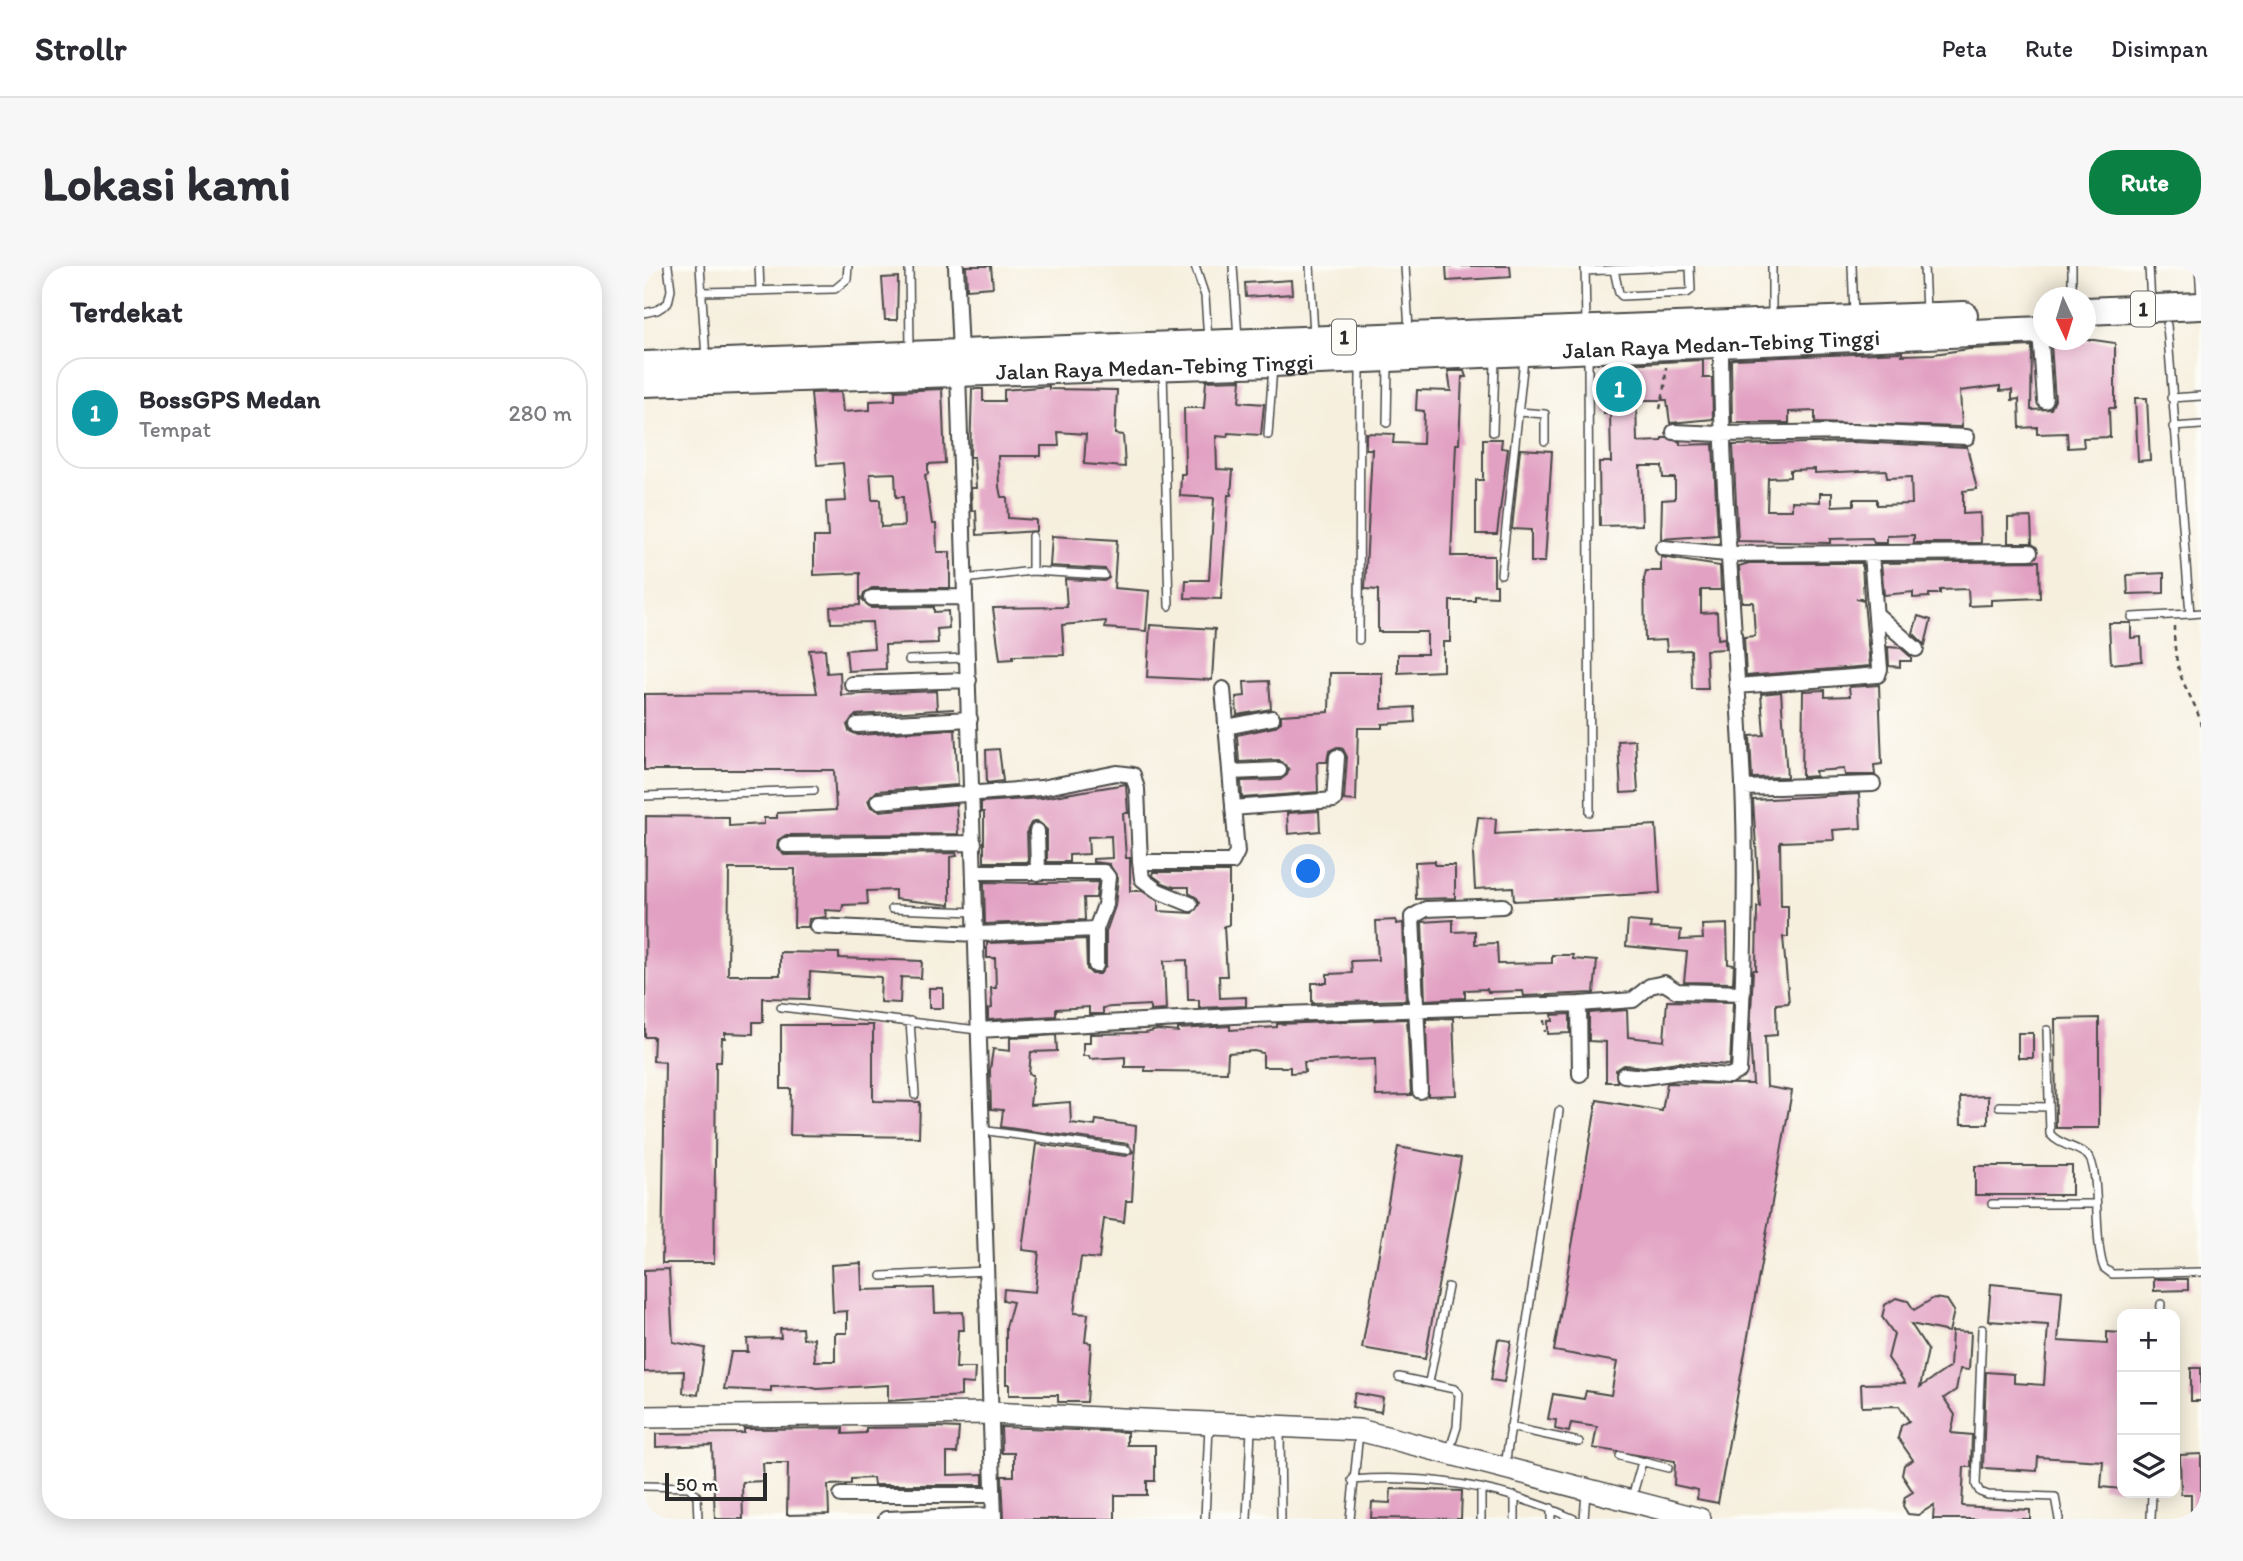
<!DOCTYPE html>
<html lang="id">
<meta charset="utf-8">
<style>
:root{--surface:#fff;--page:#f7f7f7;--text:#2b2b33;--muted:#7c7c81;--line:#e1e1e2;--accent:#0b8043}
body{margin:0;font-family:Itim,sans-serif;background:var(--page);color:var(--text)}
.controls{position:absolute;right:21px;bottom:21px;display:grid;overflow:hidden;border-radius:14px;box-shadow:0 4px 18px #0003}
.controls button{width:63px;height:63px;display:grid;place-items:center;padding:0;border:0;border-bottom:2px solid var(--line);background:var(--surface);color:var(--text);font:35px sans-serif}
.compass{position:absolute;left:1389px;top:21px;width:63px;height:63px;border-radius:50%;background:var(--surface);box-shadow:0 4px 18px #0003;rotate:176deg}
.scale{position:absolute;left:21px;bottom:18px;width:102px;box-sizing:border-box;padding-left:7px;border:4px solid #2b2b2b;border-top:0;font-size:19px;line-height:24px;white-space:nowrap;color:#2b2b2b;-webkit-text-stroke:5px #fdfcf7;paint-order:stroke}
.you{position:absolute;left:665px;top:606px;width:24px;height:24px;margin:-18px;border:5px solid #fff;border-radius:50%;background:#1a73e8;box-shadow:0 0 0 10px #1a73e833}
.badge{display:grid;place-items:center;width:46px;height:46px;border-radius:50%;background:var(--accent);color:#fff;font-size:23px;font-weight:700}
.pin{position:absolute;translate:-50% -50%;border:4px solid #fff;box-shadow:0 2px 7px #0006}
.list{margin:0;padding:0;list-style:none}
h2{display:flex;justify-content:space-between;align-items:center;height:91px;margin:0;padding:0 28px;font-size:30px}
h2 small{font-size:23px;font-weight:400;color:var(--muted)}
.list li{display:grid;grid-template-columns:46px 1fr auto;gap:21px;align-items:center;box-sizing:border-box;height:112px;margin:0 14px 14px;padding:0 14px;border:2px solid var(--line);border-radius:28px}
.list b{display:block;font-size:26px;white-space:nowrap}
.list p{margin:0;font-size:23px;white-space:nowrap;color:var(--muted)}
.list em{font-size:23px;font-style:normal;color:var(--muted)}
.icon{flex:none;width:38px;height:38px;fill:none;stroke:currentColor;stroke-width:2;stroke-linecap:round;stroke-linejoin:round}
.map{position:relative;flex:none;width:1557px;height:1253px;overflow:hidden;border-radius:28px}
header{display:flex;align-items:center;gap:42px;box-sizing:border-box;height:98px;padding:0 35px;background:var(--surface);border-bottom:2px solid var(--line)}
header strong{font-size:33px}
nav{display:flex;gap:38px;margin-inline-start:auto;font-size:24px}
.intro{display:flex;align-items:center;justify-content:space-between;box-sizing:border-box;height:168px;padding:0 42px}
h1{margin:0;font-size:49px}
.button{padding:18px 32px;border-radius:28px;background:var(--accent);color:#fff;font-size:24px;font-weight:700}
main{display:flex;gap:42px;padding:0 42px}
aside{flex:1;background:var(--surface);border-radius:28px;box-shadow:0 4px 18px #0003}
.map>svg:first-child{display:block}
.building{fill:#e2a1c3;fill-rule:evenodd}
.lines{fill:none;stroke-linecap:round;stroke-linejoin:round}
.lane-casing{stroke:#494846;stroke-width:10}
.street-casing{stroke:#494846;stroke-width:18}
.secondary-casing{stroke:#494846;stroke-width:24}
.highway-casing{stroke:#494846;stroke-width:30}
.path{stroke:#494846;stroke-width:2.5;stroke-dasharray:5 5;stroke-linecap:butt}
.lane{stroke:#fff;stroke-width:7}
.street{stroke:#fff;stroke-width:14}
.secondary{stroke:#fff;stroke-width:21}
.highway{stroke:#fff;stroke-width:26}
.labels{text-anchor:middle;stroke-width:5;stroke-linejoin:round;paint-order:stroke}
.shield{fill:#fdfcf7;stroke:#6a6a68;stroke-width:2}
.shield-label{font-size:21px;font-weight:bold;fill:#2b2b2b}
.street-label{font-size:23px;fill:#2b2b2b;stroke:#fdfcf7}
</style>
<header>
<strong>Strollr</strong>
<nav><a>Peta</a><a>Rute</a><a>Disimpan</a></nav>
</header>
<div class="intro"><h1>Lokasi kami</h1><a class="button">Rute</a></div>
<main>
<aside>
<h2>Terdekat<small></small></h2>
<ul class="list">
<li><span class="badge" style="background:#0f9aa8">1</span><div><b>BossGPS Medan</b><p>Tempat</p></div><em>280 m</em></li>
</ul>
</aside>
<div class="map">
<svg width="1557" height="1253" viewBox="0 0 1557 1253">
<rect width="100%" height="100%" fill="#fdfcf7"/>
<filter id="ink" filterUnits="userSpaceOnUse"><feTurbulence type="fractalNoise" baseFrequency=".0143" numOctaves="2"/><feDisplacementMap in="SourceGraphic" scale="14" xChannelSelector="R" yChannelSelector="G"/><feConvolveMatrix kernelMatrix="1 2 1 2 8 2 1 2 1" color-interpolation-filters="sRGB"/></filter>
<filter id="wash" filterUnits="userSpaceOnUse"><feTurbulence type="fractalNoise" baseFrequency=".00686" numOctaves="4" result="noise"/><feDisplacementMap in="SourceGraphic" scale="28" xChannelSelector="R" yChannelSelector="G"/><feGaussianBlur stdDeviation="1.57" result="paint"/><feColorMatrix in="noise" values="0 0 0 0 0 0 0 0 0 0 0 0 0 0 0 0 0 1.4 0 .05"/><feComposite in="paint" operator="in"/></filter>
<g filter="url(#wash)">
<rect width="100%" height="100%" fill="#f6efde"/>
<g id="blocks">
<path class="building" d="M322 0H347L349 21 323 23Z
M802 0H866L867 11 803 15Z
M254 11 253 54H241L238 12Z
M647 14 648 28 602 31 601 17Z
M1412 74H1450L1471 77V142H1465L1466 171 1439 172 1440 181 1424 182 1423 167 1393 168V161L1376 162 1375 133 1368 134V124L1356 125V120L1316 125 1318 161 1171 157V145L1145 146V157H1088L1087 94 1090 93 1258 86V89L1290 88 1325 83 1388 80 1387 144 1407 143 1411 134 1407 78Z
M1059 94V112H1068L1069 153 1026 157 1023 134H992L993 176 1018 175V172H1023L1036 176V179L1069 178 1074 269 1017 273 1018 234 1031 233V212H1019L1018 200H996L998 259 956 260 955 196H967L966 148H960L959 99Z
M804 105H820L822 111H818L815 178H812L807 290H850V319H853V331L831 330V335H806V376H799V405L754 407V388H783V366H734V324L721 323 728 183H722V167L750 168 749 177 779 178 780 145 772 144 773 124 807 125Z
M597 114 595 136 620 138 617 169 584 167 583 171 572 170 573 203 589 204 587 229H584L577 333 541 332 542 314H565L570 232 536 230 537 208H541L540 142H560L562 115Z
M405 120V123L473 124 471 168 479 169 481 201 440 198 442 168 414 166 415 180H397V190H354L355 221 357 231H363L364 252 392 254V265L333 269 332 244 328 245 327 222H332L330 191H326L328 123H339V135H360V124Z
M298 123 301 197 284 198V208L281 209 288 258H292L293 286H306V322H228L220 327 218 333 227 342 290 341V346L304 345 305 362 293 363 294 377 241 379 242 403 204 405 202 384 230 382 228 356 187 357 186 341 216 339V307L170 309V271H184L182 236 202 235 199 197 173 199 167 127 197 126 199 146 226 144V135L251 134V125ZM251 207 252 231H259L260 260 237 261 236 234H228L226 208Z
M1491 132H1503L1506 194 1494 195Z
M839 173H858L857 182 864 183 853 268H832V214H839Z
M1209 176 1323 181 1333 223 1319 225V248L1336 247 1337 277H1270V269L1243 270V277H1230L1228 272 1186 273V277L1094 275 1089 179ZM1171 203V207L1242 204 1243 212 1267 211 1268 238 1233 239V233H1210V239L1188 240V227H1176V236L1148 235V244H1123L1124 212 1146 211V204Z
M876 183 908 185 901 296H887V264L868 263Z
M1387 251 1388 277H1364V252Z
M408 270 473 274 470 322 505 325 502 365 461 362 462 355 418 359 420 389 369 390V393L356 394 349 342 423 341 421 313 460 315 465 312 461 303 406 300Z
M1017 291 1076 300 1077 324H1057V347L1073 346 1074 373 1081 372V383L1062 384 1064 423H1048L1047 384 1023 385 1022 374 1001 375 1000 313 1002 305H1017Z
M1395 295 1396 332 1347 334V339L1325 340 1324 323 1296 324V328H1285V331L1269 332V326L1240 329 1237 297Z
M1105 297H1218L1220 333H1212L1220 335 1226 400 1102 410 1100 371 1111 370 1109 336H1098L1095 300Z
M1520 307V327L1484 328 1483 309Z
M1274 350 1287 354 1281 379 1269 367Z
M1465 357H1487V372L1497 371 1498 395 1467 398Z
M506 359 571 363 568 414 503 411Z
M1244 381 1257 382 1267 391V395H1256V401L1245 400Z
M181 383 183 407 196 406 197 429 292 425 293 444 310 443 212 449 203 459 205 465 214 469 311 463 314 519 233 525 224 535 227 541 235 545 312 538 314 568 142 569 134 574 133 583 142 589 312 587 313 590 306 591V639L251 633V624L223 625 224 638 199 639 198 645 181 644 182 651 165 653 164 661H150L151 603H85L84 709H136V686L195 687V692L278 695 277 712 257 711 256 737 236 736 237 711 166 706 165 733 119 732V756H109V768L81 767V772H78L77 796H72L70 997H18L21 796 9 795 10 771H1L2 550 85 551V560L120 558V552H133V547L192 544 190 504H0V428L173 427 165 384Z
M686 407H738V443L770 441 771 456 738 458V462H714L712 535 700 534 703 491 699 483 693 481 685 485 683 496H673L674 526 598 532 597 515 636 514 643 509 645 503 635 494 595 496 593 469 630 461 637 456V449L685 446Z
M625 415 627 443 593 449 592 431 601 430 600 416Z
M1235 419 1238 498 1230 499 1231 509H1201L1200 503 1171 505 1172 510 1158 511 1159 425 1181 424V431L1206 430 1205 421Z
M1137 426 1143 511 1108 512 1106 470 1120 469 1117 428Z
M991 474 994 526 977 527 974 475Z
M355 483 359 515 343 517 342 484Z
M482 518 484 547H479L482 592H486V625H498L514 635V645L548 647 556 637 553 632 545 627V621H530L519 617 508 609 509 606H585V659L580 660 583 710H575L576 732 602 731V740L555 742V734H544L543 694 520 695 522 744 506 745V739L468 741 459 742V748H445V741L412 743V750L344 754V743L348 742 347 722H352L351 692H343V677L442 673 443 703 448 708H456L462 700V666L471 640 474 612 465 598 449 596V593L468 592 467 570 444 571 445 588 425 589V596H403V564L393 555 387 557 383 565 384 596H340V546H337V536L398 532Z
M1215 528 1217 562 1189 564 1190 574 1136 576 1137 640H1144V671H1139L1145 737 1132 738 1133 769 1121 770 1123 821 1148 825 1074 1237 1053 1233 1054 1224 1030 1219 1031 1195 949 1182 953 1161 927 1157 925 1166 911 1163 912 1154 904 1153 909 1128 940 1133 942 1125 967 1129 973 1096 910 1085 953 834 1018 845 1023 817 1109 818 1106 770 1109 704H1112L1113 641H1116L1109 534Z
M675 545 676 565 644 568 643 547Z
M834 551 852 553 851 568 1012 559 1016 627 870 635 869 621 831 623 829 588Z
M791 595V599H811V632L772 633 771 596Z
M340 616 394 617 454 616 452 632H440L441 654 341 658Z
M752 654V658L759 657 762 734 668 737V717H683V708L708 707 707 695 734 694 732 655Z
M809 654V666L831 665V678L853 677 854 698 908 697V689H929V693L953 695 950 727 880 730 879 725 844 726 843 723 821 724V732L781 734 778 656Z
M984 655 1007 657 1006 662 1037 664 1036 674 1059 673 1058 659 1083 658 1084 698 1090 699 1089 717 1040 716 1043 686 982 680Z
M285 722H299V742H285Z
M1023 735 1089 736 1086 799 1034 796 1000 801 980 799 972 804 973 816H962V776L945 775V747L983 744 984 771 1020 775Z
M926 748V767L904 768V755H909L908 749Z
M809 752 812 829 784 830 782 753Z
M1455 752V862H1412L1411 753Z
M763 753 767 829 732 830 731 793 660 796 661 806 646 807V801H619V787L610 785 584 787 583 806 512 805H501V801H481V791L446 793 445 790H439V777H446V768L502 767 513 764 534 766V763L586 760V764L633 761V758Z
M137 759H229V835L276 836 275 871 146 869 147 823H137Z
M1374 767H1389V792H1374Z
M412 769 413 785 387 786 385 808 389 809 386 839 426 836 427 857 451 860 452 854 492 860 488 935H482L480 956 460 953 455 993 437 991 430 1047 444 1048 441 1076 447 1077 443 1136H414V1129H365V1118H362V1061L369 1036 359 1034 360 1023 391 1026 395 986 378 984 392 878 482 890 489 886 484 878 357 861 359 844 347 843 346 804 349 783 366 785V772Z
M1344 830V858H1317L1316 831Z
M754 881 817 892 781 1093 718 1082Z
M1331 900H1428V929H1331Z
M217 997 218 1024 290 1022 291 1047 319 1046 320 1064H314L312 1102H331L330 1118 317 1117V1130L244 1135V1119L173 1123 162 1120 127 1121V1125L80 1123 87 1086H104L103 1073 137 1072 136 1063 158 1062 159 1073 170 1072 171 1095H191V1067H203V1045L189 1046 187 999Z
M25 1003 29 1076 61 1082 54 1129 39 1127 40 1105 0 1106V1004Z
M1510 1013H1544V1024L1510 1025Z
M1347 1018 1418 1025 1414 1075 1463 1078V1066L1478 1067V1223L1457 1221 1459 1195 1394 1191 1393 1205 1339 1202 1342 1106 1370 1108V1117L1400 1119 1404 1059 1344 1055Z
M1252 1032 1264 1035 1270 1044 1290 1032 1303 1034 1310 1045 1305 1066 1267 1058 1284 1084 1276 1121 1306 1101 1308 1065 1327 1066 1325 1104 1316 1103 1312 1124 1300 1132 1311 1149 1307 1167 1328 1169 1327 1201H1320L1318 1240 1386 1244V1253H1289L1290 1239 1274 1249 1264 1248 1259 1240 1261 1231 1269 1226 1258 1209 1260 1199 1269 1194 1254 1172 1257 1160 1265 1155 1255 1140 1218 1141 1217 1118 1261 1117 1244 1092 1250 1068 1238 1051 1241 1039Z
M854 1073 867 1075 860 1116 847 1114Z
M1547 1102H1557V1135H1547Z
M711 1127 739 1132 737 1146 708 1141Z
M293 1161 315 1162 313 1187H303V1209L339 1208V1219H230L229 1212 207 1213V1218L184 1219 185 1248 143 1249 144 1197H119L120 1215 99 1216 98 1219 99 1253H71L68 1179 12 1181V1168L100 1167V1163L199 1162V1168L222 1167V1162Z
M357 1161 483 1166V1179H511V1215H503V1229H471V1253H360L358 1210H370V1187H358Z
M1557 1188V1253H1547V1228H1537L1536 1189Z
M747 1223 818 1225 817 1253 727 1252 728 1236 746 1237Z"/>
</g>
</g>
<g filter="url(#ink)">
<use href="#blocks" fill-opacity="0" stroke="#494846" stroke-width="2"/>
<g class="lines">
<defs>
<path id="lane" d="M56 0 62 93
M115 0 116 24
M265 0 266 85
M551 0 561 30 564 74
M589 0 594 72
M666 0 670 68
M761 0 765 64
M941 0 942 59
M1208 0 1210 49
M1280 0 1282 46
M1428 0V32
M1505 0 1507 38
M1555 0 1557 32
M970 4 975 27 978 30 1043 27 1047 24 1046 1
M941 5 1046 0
M57 26 191 23 203 13 204 0
M0 47 13 44 24 37 27 24 24 0
M1128 52V0
M1523 59 1546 348 1557 347
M944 90 946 546
M519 104 525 340
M1527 132 1557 130
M875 146 901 148V175
M743 157 744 99
M1529 161 1557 159
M849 166 851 93
M624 169 629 101
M388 305V270
M857 308 880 93
M320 313 388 305 460 309
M1488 351 1546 348
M715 374 716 100
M265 394 323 392
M0 530 170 524
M248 643 331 646
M137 741 334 764
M266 755 271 829
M1403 764 1406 868C1416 880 1433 880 1444 890 1457 903 1449 976 1460 1002L1468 1008 1557 1006
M1355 840 1405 841
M337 864 483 884
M1348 938H1451
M238 1010 342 1005
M1516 1048 1517 1038
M1338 1063 1332 1219 1336 1226 1344 1229 1411 1231 1415 1253
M755 1111 810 1123 815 1128 813 1161 805 1186
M785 1116 804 1021
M866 1161 935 1176
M636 1164 637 1253
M976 1190 1024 1202
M861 1200 915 845
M708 1214C785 1208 859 1221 930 1253
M0 1220 45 1221 53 1230 54 1253
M837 1222V1253
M871 1230V1253
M988 1231 998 1196
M561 1253 565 1159
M603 1253 607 1163
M706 1253 715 1167
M907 1253V1242
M940 1253 942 1226
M1507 1253 1508 1227"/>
<path id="street" d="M312 0 316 87
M1396 64 1401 135
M314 106 350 1253
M1030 166 1077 168 1209 166 1323 171
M1019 282 1083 288 1386 286
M228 332 321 331
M1232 348 1272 383
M208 418 325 414
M1093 420 1234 409 1236 403 1227 288
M213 459 326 453
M582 461 628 452
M586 506 635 504
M1099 522 1229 518
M234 535 397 522 473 507 489 509 493 523 496 596H588L593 586 579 423
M589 542 690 534 693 491
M393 565 394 607
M142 579 330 577
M496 596 498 613 514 625 546 638
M173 660 333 668 452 663 461 639 464 611 460 606H332
M452 699V663
M935 738 936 808
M334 764 609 749 935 738 989 734 1006 720 1020 717 1033 725 1099 727
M980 809 1000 811 1034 806 1085 810 1095 805C1100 711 1103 613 1099 518 1092 371 1077 225 1077 78
M776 825 768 651 782 643 859 640
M197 1229H349
M242 1253 350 1249"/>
<path id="secondary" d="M0 1151 346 1147 715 1164 1056 1253"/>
<g id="highway">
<path d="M1442 45 1557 40"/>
<path d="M0 99 1320 49"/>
<path id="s1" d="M0 117 629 97 1400 64"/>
</g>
</defs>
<use href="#lane" class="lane-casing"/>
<use href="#street" class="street-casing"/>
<use href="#secondary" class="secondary-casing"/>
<use href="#highway" class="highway-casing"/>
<path class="path" d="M1016 143 1021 121 1022 101
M1530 360C1530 380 1532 402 1541 420 1548 435 1555 445 1557 461
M900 754 901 766"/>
<use href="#lane" class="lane"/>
<use href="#street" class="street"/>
<use href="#secondary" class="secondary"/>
<use href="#highway" class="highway"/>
</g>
</g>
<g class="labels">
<g class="shield">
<rect x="1487" y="25.5" width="24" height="35" rx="5"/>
<rect x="688" y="53.5" width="24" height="35" rx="5"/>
</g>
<g class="shield-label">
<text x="1499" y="50">1</text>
<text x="700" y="78">1</text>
</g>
<g class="street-label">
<text dy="8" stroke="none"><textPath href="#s1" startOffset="1078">Jalan Raya Medan-Tebing Tinggi</textPath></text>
<text dy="8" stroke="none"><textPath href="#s1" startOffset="511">Jalan Raya Medan-Tebing Tinggi</textPath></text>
</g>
</g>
</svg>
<div class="controls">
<button>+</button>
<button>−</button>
<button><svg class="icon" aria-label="layers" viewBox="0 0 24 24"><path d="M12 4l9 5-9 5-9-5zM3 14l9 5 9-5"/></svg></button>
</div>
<svg class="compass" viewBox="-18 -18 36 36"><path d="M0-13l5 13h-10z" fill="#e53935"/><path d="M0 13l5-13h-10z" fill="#7c7c81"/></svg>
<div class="scale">50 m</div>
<div class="you"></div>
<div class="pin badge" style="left:975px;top:123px;background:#0f9aa8">1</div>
</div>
</main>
